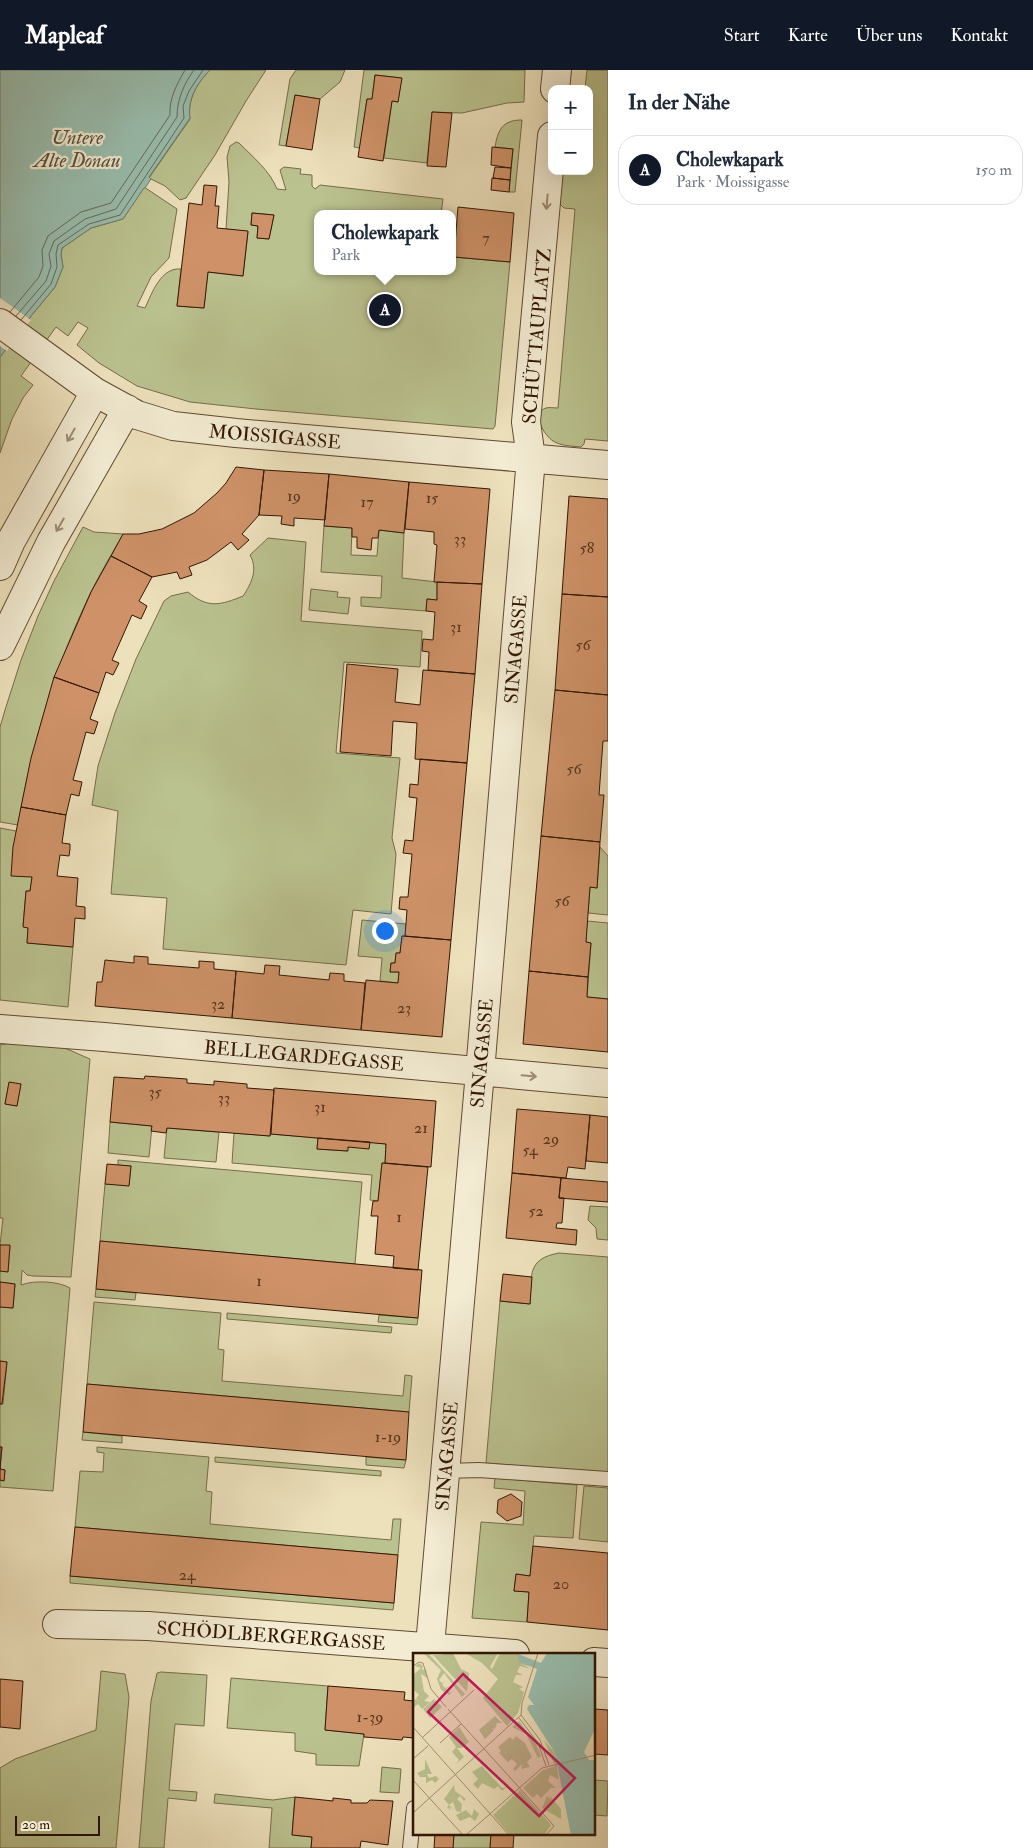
<!DOCTYPE html>
<html lang="de">
<meta charset="utf-8">
<style>
:root{--surface:#fff;--page:#f6f6f7;--text:#1f2937;--muted:#747a83;--line:#e0e1e3;--accent:#111827}
body{margin:0;font-family:"IM FELL Double Pica",serif;background:var(--page);color:var(--text)}
.controls{position:absolute;right:15px;top:15px;display:grid;overflow:hidden;border-radius:10px;box-shadow:0 5px 20px #0002}
.controls button{width:45px;height:45px;display:grid;place-items:center;padding:0;border:0;border-bottom:1px solid var(--line);background:var(--surface);color:var(--text);font:25px sans-serif}
.scale{position:absolute;left:15px;bottom:12px;width:85px;box-sizing:border-box;padding-left:5px;border:2px solid #321604;border-top:0;font-size:14px;line-height:18px;white-space:nowrap;color:#321604;-webkit-text-stroke:4px #f3ecd3;paint-order:stroke}
.you{position:absolute;left:384px;top:860px;width:18px;height:18px;margin:-12px;border:4px solid #fff;border-radius:50%;background:#1a73e8;box-shadow:0 0 0 8px #1a73e833}
.badge{display:grid;place-items:center;width:32px;height:32px;border-radius:50%;background:var(--accent);color:#fff;font-size:16px;font-weight:700}
.pin{position:absolute;translate:-50% -50%;border:2px solid #fff;box-shadow:0 1px 5px #0006}
.popup{position:absolute;left:314px;top:140px;width:142px;height:65px;box-sizing:border-box;display:grid;place-content:center;border-radius:10px;background:var(--surface);filter:drop-shadow(0 1px 4px #0005);font-size:16px;white-space:nowrap;color:var(--muted)}
.popup b{font-size:19px;color:var(--text)}
.popup::after{content:'';position:absolute;left:50%;top:100%;margin-left:-10px;border:10px solid transparent;border-top-color:var(--surface)}
.list{margin:0;padding:0;list-style:none}
h2{display:flex;justify-content:space-between;align-items:center;height:65px;margin:0;padding:0 20px;font-size:21px}
h2 small{font-size:16px;font-weight:400;color:var(--muted)}
.list li{display:grid;grid-template-columns:32px 1fr auto;gap:15px;align-items:center;box-sizing:border-box;height:70px;margin:0 10px 10px;padding:0 10px;border:1px solid var(--line);border-radius:20px}
.list b{display:block;font-size:19px;white-space:nowrap}
.list p{margin:0;font-size:16px;white-space:nowrap;color:var(--muted)}
.list em{font-size:16px;font-style:normal;color:var(--muted)}
.map{position:relative;flex:none;width:608px;height:1778px;overflow:hidden}
header{display:flex;align-items:center;gap:30px;box-sizing:border-box;height:70px;padding:0 25px;background:var(--accent);color:#fff}
header strong{font-size:24px}
nav{display:flex;gap:28px;margin-inline-start:auto;font-size:18px}
main{display:flex}
aside{flex:1;background:var(--surface)}
.map>svg:first-child{display:block}
.green{fill:#bac28f;stroke:#766c4a;fill-rule:evenodd}
.water{fill:#99beaf;stroke:#707b6b}
.pier{fill:#ede1bc}
.lines{fill:none;stroke-linecap:round;stroke-linejoin:round}
.shore{stroke:#666a5a;stroke-width:1}
.building{fill:#cf9268;stroke:#321604}
.lane-casing{stroke:#614932;stroke-width:16}
.street-casing{stroke:#614932;stroke-width:30}
.lane{stroke:#f3ecd3;stroke-width:14}
.street{stroke:#f3ecd3;stroke-width:28}
.oneway{stroke:#9c8c76}
.labels{text-anchor:middle;stroke-width:4.5;stroke-linejoin:round;paint-order:stroke}
.number-label{font-size:16px;fill:#59351d}
.street-label{font-size:19px;fill:#321604;stroke:#f3ecd3}
.water-label{font-size:20px;font-style:italic;fill:#565140;stroke:#f3ecd3}
.inset-road{fill:none;stroke:#a29072;stroke-width:1}
.view{fill:#c2185b;fill-opacity:0.15;stroke:#c2185b;stroke-width:2.5}
.inset-edge{fill:none;stroke:#321604;stroke-width:2.5}
</style>
<header>
<strong>Mapleaf</strong>
<nav><a>Start</a><a>Karte</a><a>Über uns</a><a>Kontakt</a></nav>
</header>
<main>
<div class="map">
<svg width="608" height="1778" viewBox="0 0 608 1778">
<rect width="100%" height="100%" fill="#ede1bc"/>
<filter id="stains"><feTurbulence type="fractalNoise" baseFrequency=".004" numOctaves="4"/><feColorMatrix values="0 0 0 0 .2 0 0 0 0 .09 0 0 0 0 .02 0 0 0 .5 -.17"/></filter>
<radialGradient id="worn" r=".72"><stop offset=".6" stop-color="#630" stop-opacity="0"/><stop offset="1" stop-color="#630" stop-opacity=".3"/></radialGradient>
<path class="green" d="M210 0H266L246 31 215 85 186 128 180 130 165 116 149 108 190 49C187 30 197 13 210 0Z
M296 0H345L340 12 320 29 295 25 286 76 279 75 290 9Z
M364 0H525L524 32 507 33 462 43 432 42 427 93 384 88 392 31 398 32 401 8 375 5 372 29H367L360 78 354 77Z
M587 0H608V371L585 369 584 374 581 377C572 376 561 376 553 371 545 366 530 343 546 338 549 337 554 338 558 338L575 139 564 138 559 133 561 101H589V19H585Z
M522 50 515 122H509L513 79 495 77C498 59 503 50 522 50Z
M236 72 239 73C253 87 270 101 277 119L286 120 280 100 284 97 301 99 300 104 312 105V116L315 119 320 115 443 129 441 144H318V201H452L453 187 510 192 495 356 493 359 256 339 190 332 137 316 99 293 77 275 88 258 78 252 68 266 56 257 21 306 33 315 23 328 12 349 0 383V287L31 246 55 217 63 197 61 185 62 178 91 158 123 149 144 117 177 139 169 188 151 207 137 236 145 238C152 223 161 197 181 199L177 236 204 238 208 202 243 206 248 162 226 159 229 112 227 87 230 76ZM252 143 274 145 269 169 257 168 258 156 251 155Z
M324 456 352 458 351 485 377 486 379 460 404 463 402 508 437 512V530L427 529 426 541 361 536V527L381 528 382 506 321 502Z
M83 457 94 462 123 464C112 484 100 503 90 524 55 597 32 674 18 755L0 752V657L5 640 21 590 38 546 54 511Z
M268 468 306 472 301 551 422 561 420 597 344 592 336 683 400 688 392 768 396 784 391 844 353 840 346 895 163 879 167 828 111 824 118 741 92 735 98 696 115 643 136 589 164 531 171 526 188 522C208 539 221 535 243 526 252 513 258 499 250 485Z
M311 519 338 522 337 527 350 528 348 544 309 540Z
M0 758 16 761 32 807 30 821H26L23 856 28 858 27 873 73 877 68 937 0 930Z
M600 777 608 786V845L588 843 590 817 597 818Z
M362 850 406 854 405 866H402L400 883H396L395 893H391L390 902H399L398 913 380 911 382 888 358 886Z
M587 851 608 853V929L587 927 591 873 586 872Z
M18 972 60 976 90 989 71 1207 33 1206 27 1205 22 1200 21 1215C34 1210 58 1211 70 1218L53 1421 0 1417V1410H4L5 1400 0 1399 2 1377H0V1334H3L7 1292 0 1291V1237L13 1238 15 1214 0 1212V1201H8L10 1176 0 1175 3 1148H0V975ZM9 1013 21 1014 17 1036 5 1034Z
M110 1052 152 1056 149 1087 108 1083Z
M167 1058 219 1062 216 1092 164 1088Z
M234 1063 270 1066 271 1064 318 1068 317 1079 347 1081 348 1077 370 1072 386 1074 385 1093H382L378 1131 370 1130 372 1105 232 1093Z
M118 1090 362 1112 355 1194 100 1171 105 1114 129 1115 131 1096 118 1095Z
M590 1136 608 1137V1170L597 1169 596 1158 588 1150Z
M559 1183 608 1187V1403L486 1393 500 1231 530 1234C532 1206 526 1189 559 1183Z
M96 1219 136 1223 135 1230 95 1227Z
M94 1232 221 1243 218 1279 224 1280 222 1311 403 1326 405 1305 412 1306 409 1342 87 1314Z
M227 1243 392 1257 391 1263 227 1249Z
M379 1245 418 1248 417 1255 378 1252Z
M83 1362 122 1366V1373L82 1370Z
M97 1377 209 1387 206 1421 212 1422 210 1454 391 1470 393 1449H401L398 1485 75 1457 80 1401 103 1402 104 1383 97 1382Z
M215 1387 381 1401V1406L215 1392Z
M366 1387 406 1390 404 1398 366 1395Z
M495 1408 577 1415 573 1468 534 1466 530 1506 516 1504 514 1521 529 1522 527 1552 472 1548 481 1452 523 1455 525 1421 494 1418Z
M584 1416 608 1418V1472L579 1469Z
M70 1506 394 1533 393 1540 70 1513Z
M101 1601 125 1604 129 1627 116 1778H0V1698L15 1689 96 1660Z
M161 1602 207 1605 204 1656 175 1654 169 1720 197 1722 196 1731 168 1728 164 1778H139L151 1631 157 1603Z
M231 1608 328 1616 325 1660 364 1664 359 1696 316 1695V1684L295 1681V1663L227 1658Z
M382 1697 401 1699 399 1723 380 1722Z
M594 1710 608 1711 607 1746 594 1745Z
M215 1724 273 1730 295 1727 292 1765 312 1767 311 1778H269L272 1738 214 1733Z
M454 1764H491L490 1778H453Z"/>
<path class="water" d="M0 0H210C197 13 187 30 190 48L149 107 151 109 145 118H144L123 149 91 158 62 178 61 185 63 197 55 217 31 246 0 287Z"/>
<path class="pier" d="M0 228 31 250 7 281 0 276Z"/>
<g class="lines">
<path class="shore" d="M10 242 39 207 43 196 42 180 48 166 81 142 111 133 170 45C169 28 177 14 185 0
M16 246 46 211 51 196 49 184 54 171 85 149 116 139 177 47C177 29 184 14 194 0
M21 250 51 214 57 197 56 184 58 175 89 154 120 145 184 48 183 36 189 21 203 0"/>
</g>
<path class="building" d="M375 5 402 8 398 32 392 31 383 91 358 87 367 29H372Z
M295 25 320 29 312 80 286 76Z
M432 42 452 43 446 97 427 96Z
M492 77 513 79 511 98 491 95Z
M495 97 511 98 510 110 493 108Z
M492 108 510 110 509 122 491 120Z
M204 115 217 116 215 136H219L217 158 248 161 243 206 208 202 204 238 177 236 189 133 202 135Z
M458 137 514 143 510 192 454 187Z
M252 143 274 145 269 169 257 168 258 156 251 155Z
M236 397 264 400 259 445 242 464 249 470 238 480 231 472 207 490 189 497 192 505 180 509 177 502 152 507 111 486 123 464H139L162 459 194 443 217 423 226 413Z
M264 400 329 404 325 450 294 448V456L281 454 282 446 259 445Z
M329 404 409 412 404 463 379 460 378 468H372L371 480 357 478V467H352V458L324 456Z
M409 412 490 419 482 514 434 512 437 475 434 474V462L405 459Z
M569 426 608 429V527L562 524Z
M111 486 152 507 139 531 147 536 141 549 132 545 112 590 119 593 113 605 106 602 99 623 54 607 91 522Z
M437 512 482 514 475 604 428 600 429 582 422 581 423 569 433 570 435 542 426 541 427 529 437 530Z
M562 524 608 527V625L555 620Z
M347 594 398 599 395 632 420 635 423 600 475 604 467 693 415 689 417 653 393 651 391 686 340 682Z
M54 607 99 623 90 649 98 652 94 664 86 662 73 710 82 712 79 726 71 724 66 745 21 737 31 688Z
M555 620 608 625V671H603L599 725H604L600 772 541 766Z
M420 689 467 693 451 870 405 866 407 840 399 839 400 827H408L412 784 403 783 405 770 413 771 417 728 409 727 410 714 418 715Z
M21 737 66 745 62 773 70 774V779L69 786 60 785 57 806 78 808 76 836 85 837V849L75 848 73 877 27 873 28 858 23 857 26 821H30L32 807 11 806 13 777Z
M541 766 600 772 597 818 590 817 586 872 591 873 588 907 529 901Z
M402 866 451 870 442 967 361 960 366 910 398 913 399 902H390L391 893H395L396 883H400Z
M134 886 148 887V894L199 898V891L214 892V899L236 901 232 948 95 936 97 912H102L105 890 134 893Z
M265 895 280 896 279 905 329 910 330 903 344 904V911L365 913 361 960 232 948 236 901 264 904Z
M529 901 588 907 587 927 608 929V982L523 974Z
M145 1006 187 1009V1013L214 1015V1011L247 1014V1018L274 1020 270 1066 167 1058 166 1063 151 1061 152 1056 110 1052 114 1007 144 1009Z
M9 1012 21 1014 17 1036 5 1034Z
M274 1018 436 1031 431 1097 385 1093 386 1074 271 1064Z
M517 1039 590 1045 585 1099 568 1097 566 1108 512 1103Z
M590 1045 608 1047V1093L586 1091Z
M318 1068 370 1072 369 1079 348 1077V1081L317 1079Z
M382 1093 428 1097 418 1200 393 1198 394 1186 375 1184 378 1146H371L373 1131H378Z
M107 1094 131 1096 129 1116 105 1114Z
M512 1103 561 1108 559 1128H564L562 1153H557L556 1158 577 1160 576 1175 506 1168Z
M561 1108 608 1112V1132L559 1128Z
M100 1171 422 1200 418 1248 96 1219Z
M0 1175H10L8 1202 0 1201Z
M503 1204 532 1207 530 1234 500 1231Z
M0 1212 15 1214 13 1238 0 1237Z
M0 1291 7 1292 2 1334H0Z
M87 1314 409 1342 406 1390 83 1362Z
M0 1377H2L0 1399 5 1400 4 1411 0 1410Z
M511 1424 522 1432 521 1446 507 1451 497 1443 498 1430Z
M75 1457 398 1485 394 1533 70 1506Z
M533 1476 608 1483V1560L527 1552 529 1522 514 1521 516 1504 530 1506Z
M0 1609 23 1611 20 1659 0 1657Z
M328 1616 405 1622 404 1630 414 1631V1668L403 1667 402 1670 364 1667V1664L325 1660Z
M594 1639 608 1640V1685L594 1684Z
M295 1727 333 1731V1728L351 1730V1733H367L370 1730 393 1731 388 1775 361 1771 360 1778H311L312 1767 292 1765Z
M435 1764H454L453 1778H434Z
M491 1764H514L513 1778H490Z"/>
<g class="lines">
<defs>
<path id="lane" d="M445 1401 479 1400 608 1409
M410 1778 414 1738"/>
<path id="street" d="M555 19 557 0
M0 253 95 322 137 345 173 356 236 363 608 395
M0 496 11 471 95 322
M0 576 51 472 127 339
M0 959 104 967 608 1013
M57 1554 148 1556 515 1584
M430 1576 480 1002 531 388 526 352 552 66
M594 1592 608 1593"/>
</defs>
<use href="#lane" class="lane-casing"/>
<use href="#street" class="street-casing"/>
<use href="#lane" class="lane"/>
<use href="#street" class="street"/>
</g>
<defs><path id="oneway-shaft" d="M-6 0H5M1.5-3L5.5 0L1.5 3" fill="none" stroke-width="1.6" stroke-linecap="round" stroke-linejoin="round" transform="scale(1.25)"/></defs>
<g class="oneway">
<use href="#oneway-shaft" transform="translate(547 132) rotate(95)"/>
<use href="#oneway-shaft" transform="translate(71 365) rotate(120)"/>
<use href="#oneway-shaft" transform="translate(60 455) rotate(120)"/>
<use href="#oneway-shaft" transform="translate(529 1006) rotate(5)"/>
</g>
<g class="labels">
<g class="number-label">
<text x="486" y="173">7</text>
<text x="294" y="431">19</text>
<text x="432" y="433">15</text>
<text x="367" y="437">17</text>
<text x="460" y="474">33</text>
<text x="587" y="483">58</text>
<text x="456" y="562">31</text>
<text x="583" y="580">56</text>
<text x="574" y="704">56</text>
<text x="562" y="836">56</text>
<text x="218" y="939">32</text>
<text x="404" y="943">23</text>
<text x="155" y="1027">35</text>
<text x="224" y="1033">33</text>
<text x="320" y="1042">31</text>
<text x="421" y="1063">21</text>
<text x="551" y="1074">29</text>
<text x="530" y="1085">54</text>
<text x="536" y="1146">52</text>
<text x="399" y="1152">1</text>
<text x="259" y="1216">1</text>
<text x="388" y="1372">1-19</text>
<text x="187" y="1510">24</text>
<text x="561" y="1519">20</text>
<text x="370" y="1652">1-39</text>
</g>
<g class="street-label">
<text transform="translate(536 266) rotate(-85)" y="7">SCHÜTTAUPLATZ</text>
<text transform="translate(275 366) rotate(5)" y="7">MOISSIGASSE</text>
<text transform="translate(515 579) rotate(-85)" y="7">SINAGASSE</text>
<text transform="translate(481 983) rotate(-85)" y="7">SINAGASSE</text>
<text transform="translate(304 985) rotate(5)" y="7">BELLEGARDEGASSE</text>
<text transform="translate(446 1386) rotate(-85)" y="7">SINAGASSE</text>
<text transform="translate(271 1565) rotate(4)" y="7">SCHÖDLBERGERGASSE</text>
</g>
<g class="water-label">
<text x="77" y="74">Untere<tspan x="77" dy="23">Alte Donau</tspan></text>
</g>
</g>
<g transform="translate(413 1583)">
<rect width="182" height="182" fill="#ede1bc"/>
<path d="M10 0H15L52 41 49 44 31 20 26 27 29 30 32 28 29 31 32 35 37 33 33 36 37 40 41 37 36 42 28 37 24 26 28 17ZM30 0H40L48 16 56 20 54 39 20 2H29L26 8ZM52 0H85L77 14 79 16 87 0H105L109 9 120 14 108 11 119 16 107 13 104 19 110 22H103L100 29 110 34 106 36 111 39 105 60 94 73 70 45 85 26 69 10ZM6 10 10 13 9 17 13 16 14 25 8 21 11 38 16 43 11 48 17 49 9 56 5 51 0 55V48L3 46 6 49 3 45 6 42 0 36V22L8 15 2 13ZM21 46 29 54 17 65 10 56ZM82 63 89 70H84L82 76 79 75 81 77 72 86 66 77ZM106 68 123 91 128 103 125 105 113 81 99 74ZM46 74 56 89 49 95H44L51 104 43 111 46 107 39 99 43 94 36 84ZM103 83 112 90 119 104 114 109 117 114 108 116 109 111 102 118 100 116 104 111 99 106 95 109 86 100 88 98 85 94 97 84 100 87ZM131 87 142 100 146 127 137 122 135 128 143 135H138L128 145 124 141 120 145 110 135 130 117 142 113ZM12 106 19 121H14L16 125 23 123 26 126 22 130 19 127 13 130V124H7L4 120 12 116ZM69 113 89 135 94 134 89 138 85 133 81 136 69 130 65 136 60 131 65 126 59 119ZM41 132 42 138 53 146 51 148 47 143 44 146 49 151 48 159 43 158 40 149 36 152 40 156 36 154 38 158 34 154 36 152 31 146ZM107 137 138 172 131 182H97L80 162ZM136 142 148 156V166L129 155 134 143 139 148ZM61 156 66 161 62 168 57 164 47 168 43 162 53 157 59 163Z" fill="#bac28f"/>
<path d="M103 0 128 10 134 0H182V76L171 99 176 107H182V182H158L142 100 114 56 116 52H121L115 44 124 16 107 9Z" fill="#99beaf"/>
<path class="inset-road" d="M0 13 6 9 10 10 18 36 33 54M35 56 141 173 133 182M108 62 109 50 125 0M108 62 127 87 136 112M106 65 125 90 133 113M0 74 96 182M10 84 61 37M27 90 48 71M0 106 15 93M0 127 50 182M0 160 108 62M53 182 129 115 183 102"/>
<path class="view" d="M50 21 162 125 126 163 15 59Z"/>
<rect width="182" height="182" class="inset-edge"/>
</g>
<rect width="100%" height="100%" filter="url(#stains)"/>
<rect width="100%" height="100%" fill="url(#worn)"/>
</svg>
<div class="controls">
<button>+</button>
<button>−</button>
</div>
<div class="scale">20 m</div>
<div class="you"></div>
<div class="pin badge" style="left:385px;top:240px">A</div>
<div class="popup"><b>Cholewkapark</b>Park</div>
</div>
<aside>
<h2>In der Nähe<small></small></h2>
<ul class="list">
<li><span class="badge">A</span><div><b>Cholewkapark</b><p>Park · Moissigasse</p></div><em>150 m</em></li>
</ul>
</aside>
</main>
